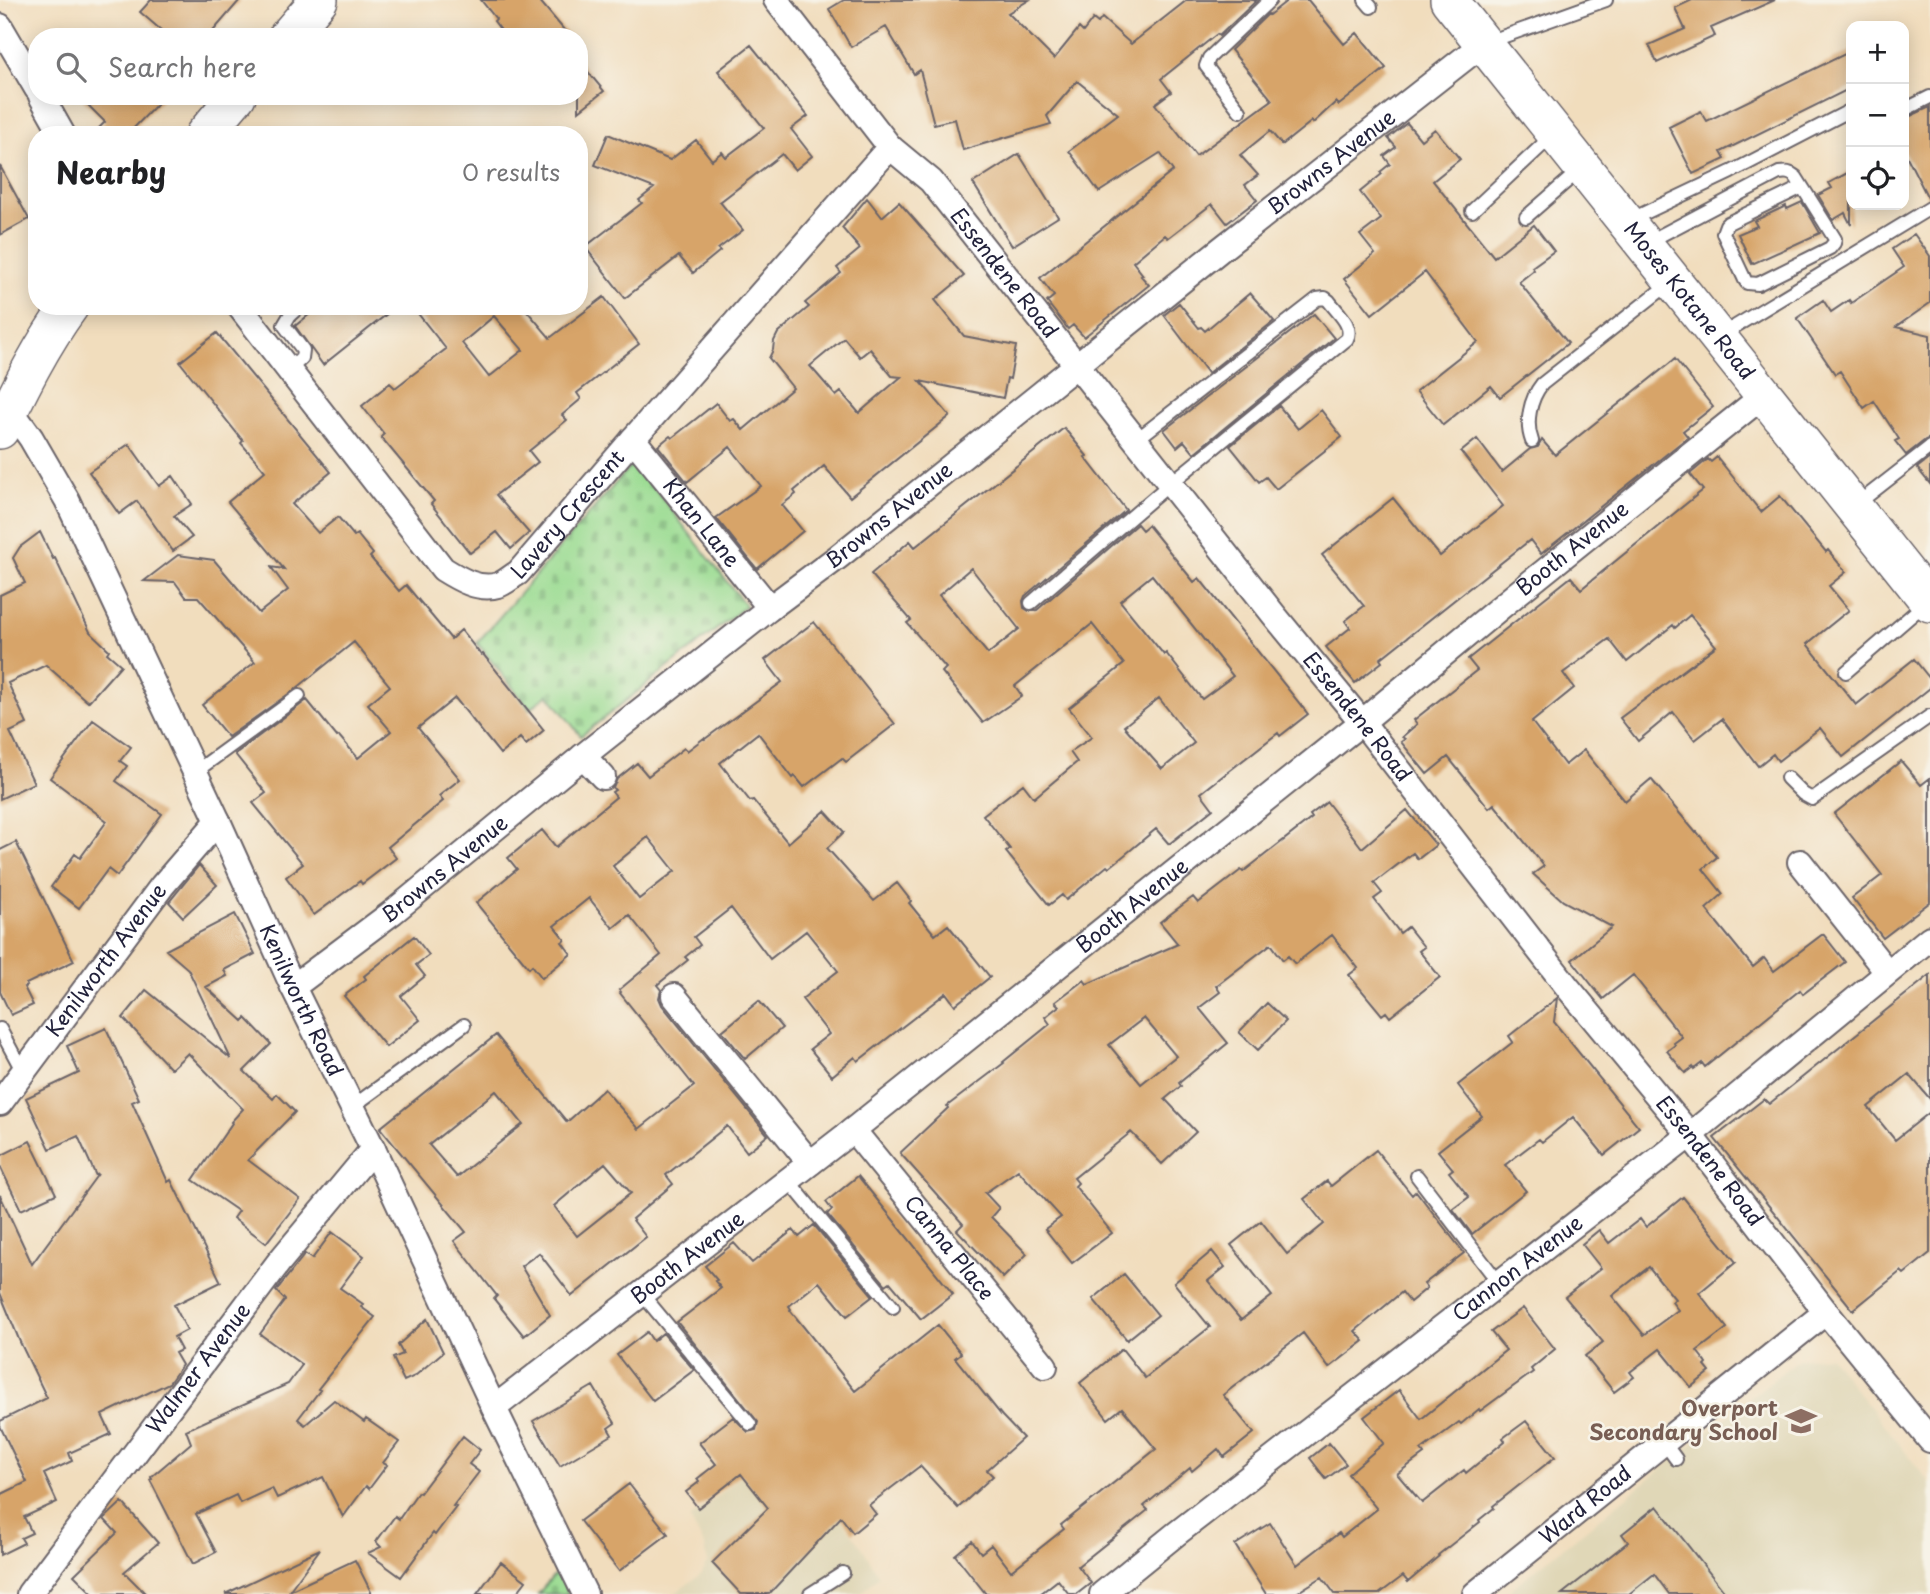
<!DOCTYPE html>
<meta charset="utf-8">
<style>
:root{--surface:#fff;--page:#f2f2f2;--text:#202124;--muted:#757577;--line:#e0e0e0}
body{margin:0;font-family:"Playpen Sans",sans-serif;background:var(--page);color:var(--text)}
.controls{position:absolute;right:21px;top:21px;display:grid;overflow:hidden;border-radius:14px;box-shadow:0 4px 18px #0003}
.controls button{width:63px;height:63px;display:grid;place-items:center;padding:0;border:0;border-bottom:2px solid var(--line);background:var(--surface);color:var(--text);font:35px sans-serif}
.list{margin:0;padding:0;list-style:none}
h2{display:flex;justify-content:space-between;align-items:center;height:91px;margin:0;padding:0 28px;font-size:30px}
h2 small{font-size:23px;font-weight:400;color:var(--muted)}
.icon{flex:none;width:38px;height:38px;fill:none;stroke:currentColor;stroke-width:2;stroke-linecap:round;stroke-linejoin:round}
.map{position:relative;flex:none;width:1930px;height:1594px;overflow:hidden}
.search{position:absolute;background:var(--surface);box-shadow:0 4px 18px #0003;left:28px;top:28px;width:560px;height:77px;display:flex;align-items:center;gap:18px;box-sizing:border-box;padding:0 24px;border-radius:28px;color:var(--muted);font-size:26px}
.panel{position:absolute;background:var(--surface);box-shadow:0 4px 18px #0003;left:28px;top:126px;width:560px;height:189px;border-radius:28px}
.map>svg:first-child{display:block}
.built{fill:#e0d7b7}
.cemetery{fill:url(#cemetery-stones);stroke:#5e7f67;stroke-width:2}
.building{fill:#d7a469;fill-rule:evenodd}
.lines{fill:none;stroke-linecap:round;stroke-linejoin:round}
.lane-casing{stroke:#6a6368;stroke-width:16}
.street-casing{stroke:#6a6368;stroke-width:28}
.secondary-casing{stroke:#6a6368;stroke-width:40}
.lane{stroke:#fff;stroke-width:12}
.street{stroke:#fff;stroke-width:24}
.secondary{stroke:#fff;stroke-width:37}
.labels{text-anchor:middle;stroke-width:5;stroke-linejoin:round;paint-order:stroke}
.street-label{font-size:21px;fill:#22223b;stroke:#f7f3e8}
.education-label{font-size:21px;font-weight:bold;fill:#785e54;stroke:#f7f3e8;text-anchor:end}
</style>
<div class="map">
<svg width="1930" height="1594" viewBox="0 0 1930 1594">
<defs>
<pattern id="cemetery-stones" width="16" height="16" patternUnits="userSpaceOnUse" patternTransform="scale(1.75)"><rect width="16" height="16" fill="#9bdc93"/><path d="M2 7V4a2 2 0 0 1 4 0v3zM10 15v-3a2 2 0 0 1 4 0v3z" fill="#85bc80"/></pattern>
</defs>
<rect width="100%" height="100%" fill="#f7f3e8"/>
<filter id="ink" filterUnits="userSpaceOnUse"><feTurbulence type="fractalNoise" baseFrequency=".0143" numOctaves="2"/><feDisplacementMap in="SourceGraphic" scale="14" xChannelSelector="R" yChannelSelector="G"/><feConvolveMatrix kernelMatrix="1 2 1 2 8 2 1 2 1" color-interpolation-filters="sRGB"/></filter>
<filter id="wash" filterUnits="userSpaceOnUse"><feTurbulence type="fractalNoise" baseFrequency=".00686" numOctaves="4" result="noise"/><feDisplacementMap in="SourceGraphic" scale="28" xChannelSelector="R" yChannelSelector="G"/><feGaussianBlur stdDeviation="1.57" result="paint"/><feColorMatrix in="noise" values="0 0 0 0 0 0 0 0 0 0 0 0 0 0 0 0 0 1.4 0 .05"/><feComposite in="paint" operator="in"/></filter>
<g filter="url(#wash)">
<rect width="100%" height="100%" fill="#f1ddbd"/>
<path class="built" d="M1829 1356 1930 1483V1594H1505L1799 1359Z
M784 1440 863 1549 879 1576 860 1594H674L700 1575 708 1562 705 1547 690 1519Z"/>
<path class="cemetery" d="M634 462 746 606 581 736 548 694 530 709 477 643Z
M560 1568 568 1594H538Z"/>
<g id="blocks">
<path class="building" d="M151 0H240L208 37H169L140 12Z
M481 0H539L570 37H506L494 21 496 19Z
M844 0H1029L1008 13 1054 59 1079 28 1083 32 1093 19 1098 23 1102 18 1131 44 1187 0H1257L1219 36 1217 34 1161 79 1171 92 1155 104 1196 156 1272 100 1231 50 1268 14 1269 15 1288 0H1308L1344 44 1357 33 1386 68 1339 105 1336 102 1313 123 1312 121 1282 145 1270 131 1240 155 1258 175 1245 185 1257 200 1227 223 1212 204 1168 238 1165 235 1133 262 1143 275 1141 276 1149 285 1084 337 1073 325 1068 329 1047 302 1054 296 1040 278 1173 171 1160 153 1099 192 1069 151 1118 114 1077 81 1047 116 1051 124 963 150 955 119 934 124 920 70 914 74 886 27 851 47 829 9Z
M1692 0H1775L1711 28 1715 36 1657 63 1649 45 1685 29 1675 8Z
M751 45 808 116 791 129 812 156 795 170 782 154 720 202 743 230 718 249 720 251 693 273 679 256 625 298 585 247 642 203 639 200 654 188 595 165 608 134 670 160 696 140 712 160 722 152 726 157 764 128 718 71Z
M1851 51V88L1721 152 1725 159 1693 174 1669 127 1701 111 1707 121Z
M579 61 604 91 579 111Z
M79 96H165L127 135H92L105 122Z
M1930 107V199L1929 200 1904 151V119Z
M1407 123 1421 140 1435 129 1460 159 1433 181 1494 257 1534 225 1554 251 1532 267 1534 270 1519 282 1568 343 1500 397 1491 386 1443 425 1416 391 1478 342 1425 272 1372 314 1344 279 1375 254 1360 235 1381 219 1360 192 1382 174 1380 172 1390 164 1384 156 1396 147 1388 138Z
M1019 154 1058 217 1012 246 973 183Z
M0 166 29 219 0 235Z
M1851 171V225L1845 213 1833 220 1818 195 1832 188 1829 183Z
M867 198 882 217 899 202 964 276 935 300 964 336 1016 346 1010 379 1007 378 1003 398 920 381 950 416 850 497 824 466 794 491 796 494 782 505 803 531 757 569 716 518 761 486 730 447 687 482 658 446 670 436 672 438 716 403 730 421 734 419 743 430 793 388 769 358 773 350 774 341 778 333 809 307 805 303 841 273 837 268 860 249 842 228ZM844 338 860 357 870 349 892 376 901 377 859 413 841 392 836 396 810 366Z
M1802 202 1820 233 1752 264 1738 234 1757 226 1754 221 1786 206 1787 209Z
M1914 234 1930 256V303L1896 327 1930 335V438L1925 440 1906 455 1895 441 1899 439 1874 401 1864 408 1840 371 1835 374 1797 318 1823 300 1831 312 1849 300 1851 303 1904 267 1892 249Z
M1250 293 1274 321 1208 373 1164 315 1179 303 1199 328 1201 327 1205 331Z
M604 297 639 344 577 393 581 399 562 415 567 420 529 451 538 462 496 495 529 533 511 549 497 532 470 553 431 504 434 501 381 437 384 434 362 406 390 383 395 388 446 349 412 306H523L550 338ZM494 316 523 350 489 377 462 343Z
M320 306H397L323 365 295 326Z
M1314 314 1334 338 1194 453 1184 441 1177 447 1164 430Z
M217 333 331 472 292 504 318 533 338 517 354 536 357 534 373 554 370 557 399 591 406 585 451 639 461 630 481 655 483 654 544 730 526 745 520 738 500 754 455 698 418 728 460 779 439 796 443 801 388 847 396 858 362 884 360 881 314 915 286 877 303 864 253 803 266 793 235 754 307 700 337 737 339 736 358 758 391 731 368 704 390 686 354 642 297 688 228 737 202 705 255 662 198 597H186L175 582 144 581 178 555 214 560 259 613 288 590 271 567 284 569 228 502 265 471 241 443 243 441 180 362Z
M1675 359 1713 407 1683 431 1688 437 1541 554 1530 540 1380 659 1382 662 1355 683 1326 647 1350 628 1345 621 1364 606 1322 555 1393 498 1440 556 1503 506 1461 452 1477 439 1502 472 1530 449 1538 447 1542 440 1555 455Z
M1279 406 1298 429 1321 410 1342 437 1276 489 1266 477 1259 482 1230 446Z
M1064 428 1087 456 1085 457 1126 510 1025 596 1023 601 1024 608 1029 611 1037 610 1137 524 1142 530 1148 525 1194 582 1199 578 1308 714 1280 736 1278 733 1201 793 1213 809 1169 844 1156 829 1109 868 1107 866 1066 900 1062 895 1049 905 1006 852 1010 849 983 815 1023 784 1034 798 1077 762 1070 752 1092 737 1069 708 1124 664 1092 624 1015 686 1022 696 983 723 942 672 946 668 907 623 911 620 871 574 910 541 915 547ZM971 568 1019 629 988 654 939 595ZM1152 575 1233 676 1202 699 1166 653 1164 655 1120 601ZM1159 698 1194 743 1162 769 1124 726Z
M129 444 159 486 173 476 192 504 174 516 192 537 173 551 137 501 119 514 89 472Z
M1717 457 1761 512 1780 496 1826 552 1828 550 1846 572 1829 586 1849 610 1807 644 1856 705 1914 659 1930 679V688L1843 757 1820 728 1778 761 1773 754 1758 766 1722 719 1695 740 1673 712 1638 741 1620 718 1716 646 1690 615 1675 628 1673 625 1627 662 1609 639 1563 673 1574 688 1532 722 1565 765 1584 750 1625 801 1651 779 1696 833 1697 832 1717 857 1703 869 1723 894 1706 909 1753 967 1764 958 1774 971 1823 934 1845 962 1803 994 1800 990 1705 1067 1702 1063 1694 1069 1693 1067 1685 1073 1667 1051 1675 1045 1674 1043 1682 1037 1633 975 1603 999 1572 960 1612 927 1563 901 1533 874 1544 866 1494 804 1489 808 1448 757 1427 774 1401 742 1405 739 1402 737 1417 724 1414 720 1477 670 1468 659 1571 577 1581 589 1703 490 1690 474 1708 459 1711 462Z
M1930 458V484L1917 468Z
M40 532 53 559 55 558 90 632 109 650 107 653 121 665 88 702 46 665 8 683 27 724 10 732 34 783 0 799V595L25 583 13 558 20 547Z
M814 622 895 724 846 762 842 758 804 787 795 776 793 778 758 733 720 763 750 801 753 800 788 843 825 811 844 832 827 848 874 901 897 883 911 901 909 903 935 935 948 925 990 977 955 1005 946 993 858 1061 855 1057 832 1076 810 1049 829 1034 802 999 838 971 806 931 770 959 731 908 694 937 700 945 685 957 688 960 657 985 661 990 659 998 662 1005 768 1135 747 1152 727 1126 666 1175 673 1184 632 1219 646 1237 572 1296 539 1253 521 1266 550 1315 524 1336 494 1299 497 1296 454 1241 466 1232 380 1128 496 1035 567 1122 604 1089 639 1129 694 1086 620 993 621 992 619 990 661 955 629 915 613 928 589 898 554 926 565 940 562 942 571 954 542 978 532 965 529 968 476 903 517 869 508 858 542 830 556 847 616 797 612 792 615 790 613 788 617 779 637 763 648 776 684 748 687 751 704 738 705 739 782 682 765 660ZM648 837 675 871 639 899 613 866ZM496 1091 523 1124 457 1177 429 1145ZM605 1163 631 1193 577 1236 554 1206Z
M93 720 131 747 120 761 127 766 116 781 162 814 117 876 108 869 79 908 51 887 75 854 80 858 107 821 50 778Z
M1901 761 1921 785 1930 778V902L1883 938 1852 898 1882 875 1834 814Z
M1327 802 1362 848 1407 810 1436 845 1418 859 1413 853 1374 883 1382 893 1374 899 1400 933 1408 927 1424 947 1419 951 1440 977 1390 1017 1386 1012 1382 1015 1349 975 1358 968 1332 935 1295 964 1288 956 1283 960 1271 944 1216 986 1220 992 1199 1008 1228 1043 1179 1083 1181 1086 1165 1099 1196 1132 1162 1164 1131 1132 1074 1178 1078 1183 1075 1186 1112 1233 1072 1263 1045 1229 1061 1217 1018 1170 985 1193 999 1208 991 1217 1027 1254 1003 1278 957 1230 963 1224 900 1153 948 1108 947 1106 1004 1063 1003 1062 1050 1024 1045 1017 1059 1006 1055 1002 1084 980 1087 984 1178 944 1160 922 1193 897 1198 903 1241 870 1243 872 1312 818 1310 815ZM1144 1018 1176 1056 1141 1084 1109 1045Z
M16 842 74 961 26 984 27 986 24 987 33 1005 11 1015 0 992V850Z
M199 865 217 885 183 917 169 902Z
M235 914 255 954 224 970 227 976 206 987 243 1021 246 1018 271 1044 244 1071 273 1099 277 1094 295 1112 248 1160 300 1199 266 1243 233 1218 238 1211 193 1180 232 1123 231 1122 243 1109 188 1053 171 1069 123 1018 146 990 231 1059 188 969 166 950Z
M414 936 429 955 416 965 425 976 401 996 420 1020 386 1047 344 996 366 979 364 976Z
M1930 975V1099L1909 1074 1868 1107 1895 1140 1930 1112V1253L1904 1274 1901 1271 1853 1310 1714 1138 1764 1099 1769 1104Z
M1557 998 1554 1022 1639 1127 1604 1155 1573 1117 1542 1142 1539 1139 1505 1165 1526 1191 1472 1234 1453 1209 1469 1197 1449 1172 1453 1169 1438 1151 1482 1116 1458 1085 1513 1042 1509 1036Z
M759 1001 782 1028 745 1059 722 1031Z
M1267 1003 1286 1021 1258 1050 1239 1032Z
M106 1028 139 1099 132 1102 168 1182 171 1180 221 1282 174 1305 187 1330 174 1337 181 1350 175 1353 182 1365 169 1383 102 1415 111 1434 69 1453 72 1461 44 1474 57 1502 24 1517 32 1533 21 1538 24 1543 0 1555V1495L27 1482 0 1426V1421L47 1398 20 1342 0 1293V1195L32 1264 98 1174 96 1176 78 1136 50 1149 26 1098 79 1073 67 1046Z
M30 1141 56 1194 21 1210 0 1166V1156Z
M1376 1150 1412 1195 1416 1191 1464 1253 1424 1284 1427 1288 1410 1302 1402 1292 1355 1331 1364 1341 1329 1368 1303 1333 1223 1395 1254 1433 1224 1457 1218 1449 1192 1471 1190 1468 1144 1506 1148 1510 1078 1566 1091 1583 1077 1594H1069L1058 1580 1040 1594H986L955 1555 972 1541 981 1553 991 1545 1011 1571 1064 1529 1061 1525 1156 1449 1122 1408 1108 1419 1080 1383 1122 1349 1145 1378 1210 1327 1174 1283 1212 1251 1225 1267 1208 1281 1241 1320 1272 1296 1231 1245 1261 1221 1287 1254 1324 1224 1304 1199 1327 1181 1331 1186Z
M858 1176 953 1294 921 1319 890 1282 886 1285 827 1214 832 1210 826 1202Z
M1683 1197 1736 1262 1699 1293 1727 1328 1697 1351 1707 1364 1705 1366 1710 1372 1691 1387 1660 1349 1630 1372 1634 1377 1614 1392 1585 1356 1603 1342 1565 1297 1601 1268 1582 1244 1599 1230 1609 1243 1640 1219 1646 1227ZM1649 1267 1675 1299 1672 1302 1678 1310 1644 1335 1612 1296Z
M814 1225 873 1296 847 1316 819 1282 789 1306 791 1309 790 1310 855 1391 938 1325 961 1353 955 1358 1002 1416 1023 1438 987 1470 993 1476 958 1508 920 1466 869 1505 876 1514 853 1533 841 1517 769 1594H741L712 1563 768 1508 741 1474 698 1508 686 1492 699 1482 697 1479 716 1464 699 1443 733 1417 748 1432 756 1430 758 1422 677 1322 721 1288 715 1281 717 1280 705 1266 734 1243 752 1263 793 1230 799 1237Z
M332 1232 364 1256 340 1288 363 1304 361 1307 375 1317 318 1389 320 1390 298 1419 305 1425 334 1400 364 1422 366 1419 399 1442 383 1463 387 1465 369 1489 366 1486 343 1517 323 1477 277 1498 272 1488 240 1503 236 1495 196 1514 216 1552 193 1564 150 1480 152 1479 151 1477 191 1443 186 1430 288 1384 302 1365 260 1334 285 1300 276 1291 305 1254 312 1259Z
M1124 1274 1158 1315 1127 1340 1093 1299Z
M1523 1308 1555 1349 1531 1369 1533 1372 1480 1411 1479 1409 1461 1424 1459 1422 1421 1450 1424 1454 1397 1474 1422 1503 1464 1470 1466 1473 1505 1441 1503 1438 1526 1421 1555 1457 1493 1506 1494 1508 1479 1520 1480 1522 1438 1555 1439 1556 1408 1582 1403 1576 1379 1594H1335L1322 1577 1295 1594H1266L1235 1545 1270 1523 1297 1565 1339 1533 1342 1537 1377 1509 1348 1474 1384 1443 1364 1417 1399 1390 1421 1419 1506 1350 1491 1332Z
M427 1319 443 1352 415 1376 404 1381 393 1358 403 1354 398 1345Z
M647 1332 653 1341 663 1333 694 1370 653 1401 617 1355Z
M593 1386 615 1423 608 1428 612 1435 560 1466 533 1421Z
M463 1436 480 1450 469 1464 479 1472 453 1506 456 1507 435 1535 433 1533 401 1577 368 1553 381 1547 376 1542 395 1516 399 1519 418 1492 420 1493Z
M1329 1443 1346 1464 1326 1479 1310 1458Z
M629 1484 668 1534 619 1571 580 1521Z
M122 1502 158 1543 124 1572 146 1594H93L74 1575 117 1533 104 1519Z
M1657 1506 1726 1594H1669L1654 1574 1629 1594H1562L1628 1542 1622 1534Z
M320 1549 289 1591 355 1560 372 1594H225Z
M501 1562 526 1581 516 1594H477Z"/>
</g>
</g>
<g filter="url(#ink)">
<use href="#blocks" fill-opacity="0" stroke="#6a6368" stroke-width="2"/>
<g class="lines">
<defs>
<path id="lane" d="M1365 0 1371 7
M1488 42 1606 0
M1904 110 1930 97
M1240 111 1206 66 1209 58 1270 0
M1472 211 1553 135
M1526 217 1581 169
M1630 220 1731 172 1851 110
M1648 242 1779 173C1786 172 1790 172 1796 177L1835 239 1834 243 1830 248 1758 284 1747 283 1745 280 1723 233 1726 225 1728 223 1802 187
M1721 335 1930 208
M289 370 302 358 303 350 284 325 290 315 300 306
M1532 441C1525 423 1530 399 1542 384L1670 283
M1857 504 1930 447
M1031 603 1171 483 1347 339C1354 326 1337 312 1329 301L1325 298 1317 299 1136 440
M1846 672 1927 602
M195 772 299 696
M1787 778 1803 794 1812 799 1930 716
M0 1029 23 1072
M352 1107 464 1025
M1417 1176 1499 1283
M788 1180 893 1307
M642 1294 750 1424
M1665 1444 1676 1459
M810 1594 843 1573"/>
<g id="street">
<path id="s1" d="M776 0 890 147 931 181 1274 615 1362 722 1569 989 1690 1135 1826 1312 1930 1440"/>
<path d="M0 26 37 89"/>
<path d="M41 96 63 135"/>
<path id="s2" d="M239 306 443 569C459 579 479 591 498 585 505 583 512 576 518 573L633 439 890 147"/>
<path id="s3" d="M10 409 31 438 67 500 218 821 293 987 373 1149 494 1408 585 1594"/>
<path id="s4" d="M633 439 770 608"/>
<path d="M583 756 603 777"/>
<path d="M1800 862 1887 972"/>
<path id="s5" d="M293 987 393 912 583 756 770 608 838 557 1220 250 1484 43"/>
<path d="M674 996 810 1163"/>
<path id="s6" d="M0 1103 162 886 218 821"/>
<path id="s7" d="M853 1130 1045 1366"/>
<path id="s8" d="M494 1408 853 1130 1362 722 1514 596 1764 395"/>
<path id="s9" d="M29 1594 279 1262 373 1149"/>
<path id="s10" d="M1102 1594 1176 1534 1690 1135 1930 938"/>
<path id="s11" d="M1475 1594 1826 1312"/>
</g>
<g id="secondary">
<path id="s12" d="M1449 0 1930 603"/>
<path d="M287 37 319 0"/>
<path d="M204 135 237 96"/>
<path d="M0 430C20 388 42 344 70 306"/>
</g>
</defs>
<use href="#lane" class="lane-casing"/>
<use href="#street" class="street-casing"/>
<use href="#secondary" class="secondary-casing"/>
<use href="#lane" class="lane"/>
<use href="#street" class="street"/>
<use href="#secondary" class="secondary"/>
</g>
</g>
<defs>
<symbol id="school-bare" viewBox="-9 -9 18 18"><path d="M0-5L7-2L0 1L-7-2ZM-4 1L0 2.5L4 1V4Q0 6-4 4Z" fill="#8d6e63" stroke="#f7f3e8" stroke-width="2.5" paint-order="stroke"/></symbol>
</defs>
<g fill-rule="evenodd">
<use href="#school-bare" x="1779" y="1399" width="44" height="44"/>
</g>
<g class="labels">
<g class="street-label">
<text dy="7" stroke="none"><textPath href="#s5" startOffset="1326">Browns Avenue</textPath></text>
<text dy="7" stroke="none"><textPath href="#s1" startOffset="357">Essendene Road</textPath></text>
<text dy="7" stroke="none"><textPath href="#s12" startOffset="385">Moses Kotane Road</textPath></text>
<text dy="7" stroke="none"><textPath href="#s2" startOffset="492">Lavery Crescent</textPath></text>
<text dy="7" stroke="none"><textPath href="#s5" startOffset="760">Browns Avenue</textPath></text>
<text dy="7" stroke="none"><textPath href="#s4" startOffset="108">Khan Lane</textPath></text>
<text dy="7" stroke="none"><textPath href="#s8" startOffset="1379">Booth Avenue</textPath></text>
<text dy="7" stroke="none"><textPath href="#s1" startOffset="924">Essendene Road</textPath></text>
<text dy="7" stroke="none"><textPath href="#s5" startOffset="192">Browns Avenue</textPath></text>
<text dy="7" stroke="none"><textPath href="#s8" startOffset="812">Booth Avenue</textPath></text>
<text dy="7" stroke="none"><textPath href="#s6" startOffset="178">Kenilworth Avenue</textPath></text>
<text dy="7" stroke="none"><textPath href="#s3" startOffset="660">Kenilworth Road</textPath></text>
<text dy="7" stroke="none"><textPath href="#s1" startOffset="1491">Essendene Road</textPath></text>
<text dy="7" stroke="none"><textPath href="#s7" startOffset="152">Canna Place</textPath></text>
<text dy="7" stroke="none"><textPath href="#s8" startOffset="245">Booth Avenue</textPath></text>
<text dy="7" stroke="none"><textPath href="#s10" startOffset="528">Cannon Avenue</textPath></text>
<text dy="7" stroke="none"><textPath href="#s9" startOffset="282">Walmer Avenue</textPath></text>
<text dy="7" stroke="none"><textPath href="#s11" startOffset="142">Ward Road</textPath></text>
</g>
<g class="education-label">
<text x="1778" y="1416">Overport<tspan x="1778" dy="24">Secondary School</tspan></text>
</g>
</g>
</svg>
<div class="controls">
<button>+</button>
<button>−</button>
<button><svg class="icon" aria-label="locate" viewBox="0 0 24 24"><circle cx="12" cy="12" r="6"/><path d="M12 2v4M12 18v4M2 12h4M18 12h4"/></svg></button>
</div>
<div class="search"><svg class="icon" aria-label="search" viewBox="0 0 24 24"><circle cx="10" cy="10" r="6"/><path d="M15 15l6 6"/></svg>Search here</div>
<section class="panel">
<h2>Nearby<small>0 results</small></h2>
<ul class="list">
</ul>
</section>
</div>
